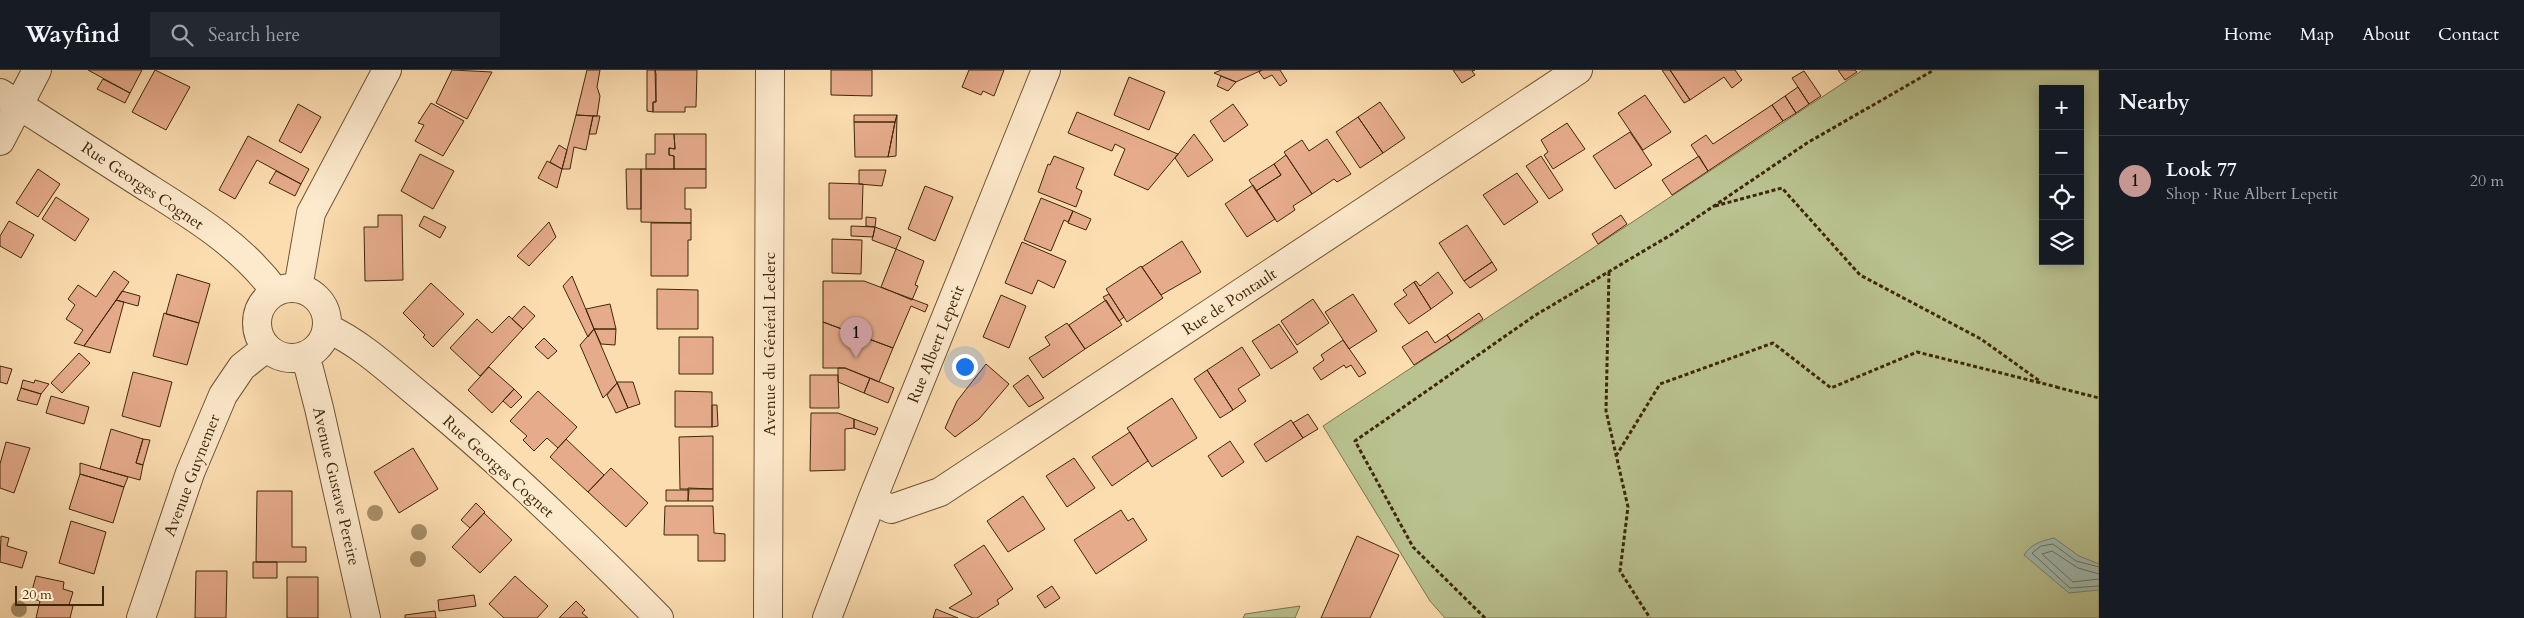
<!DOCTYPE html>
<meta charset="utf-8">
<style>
:root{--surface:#171b24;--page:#242831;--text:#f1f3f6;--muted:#9ea1a6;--line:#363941;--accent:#c59692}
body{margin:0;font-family:Cardo,serif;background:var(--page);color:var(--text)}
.controls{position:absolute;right:15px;top:15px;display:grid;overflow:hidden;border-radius:0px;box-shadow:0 2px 12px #0003}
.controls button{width:45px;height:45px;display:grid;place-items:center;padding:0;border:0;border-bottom:1px solid var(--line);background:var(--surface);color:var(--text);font:25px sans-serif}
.scale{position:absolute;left:15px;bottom:12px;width:89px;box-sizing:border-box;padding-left:5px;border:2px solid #3f2809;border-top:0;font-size:14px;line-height:18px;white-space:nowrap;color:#3f2809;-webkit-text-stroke:4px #fde9cc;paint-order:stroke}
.you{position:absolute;left:964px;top:296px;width:18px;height:18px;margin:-12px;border:4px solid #fff;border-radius:50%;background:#1a73e8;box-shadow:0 0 0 8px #1a73e833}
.badge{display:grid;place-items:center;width:32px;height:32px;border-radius:50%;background:var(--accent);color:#111;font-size:16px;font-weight:700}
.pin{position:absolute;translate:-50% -41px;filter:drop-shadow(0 1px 2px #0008)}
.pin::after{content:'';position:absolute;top:26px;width:18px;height:15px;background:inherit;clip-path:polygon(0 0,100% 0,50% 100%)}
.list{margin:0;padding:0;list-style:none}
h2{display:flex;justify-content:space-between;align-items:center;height:65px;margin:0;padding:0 20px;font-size:21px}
h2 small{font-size:16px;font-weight:400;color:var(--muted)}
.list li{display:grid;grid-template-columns:32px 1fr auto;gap:15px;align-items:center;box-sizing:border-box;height:90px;padding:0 20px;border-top:1px solid var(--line)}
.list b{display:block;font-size:19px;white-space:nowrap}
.list p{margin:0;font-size:16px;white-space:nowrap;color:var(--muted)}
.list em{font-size:16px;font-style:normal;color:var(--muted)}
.icon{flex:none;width:28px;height:28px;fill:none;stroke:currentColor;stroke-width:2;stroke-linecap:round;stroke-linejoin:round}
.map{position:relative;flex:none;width:2099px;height:548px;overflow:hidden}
header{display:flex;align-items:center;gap:30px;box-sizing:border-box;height:70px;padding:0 25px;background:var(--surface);border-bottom:1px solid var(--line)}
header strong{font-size:24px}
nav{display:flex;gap:28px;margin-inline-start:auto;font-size:18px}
.search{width:350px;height:45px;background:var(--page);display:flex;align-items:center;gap:12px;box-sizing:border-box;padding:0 18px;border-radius:0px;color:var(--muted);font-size:19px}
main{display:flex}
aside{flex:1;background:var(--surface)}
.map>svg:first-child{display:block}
.green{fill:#b9c290;stroke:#7c754c;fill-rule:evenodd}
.water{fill:#a0bbb1;stroke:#79806e}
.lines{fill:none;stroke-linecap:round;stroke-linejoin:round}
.shore{stroke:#70725d;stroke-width:1}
.building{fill:#e6ab8b;stroke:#3f2809}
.minor-casing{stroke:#6e5533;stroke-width:30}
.path{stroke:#3f2809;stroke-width:3;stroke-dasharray:4 2.5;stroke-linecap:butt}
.minor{stroke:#fde9cc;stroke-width:28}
.tree{fill:#a58e67}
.labels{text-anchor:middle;stroke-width:4;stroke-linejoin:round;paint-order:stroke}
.street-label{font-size:16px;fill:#3f2809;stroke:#fde9cc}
</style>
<header>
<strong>Wayfind</strong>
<div class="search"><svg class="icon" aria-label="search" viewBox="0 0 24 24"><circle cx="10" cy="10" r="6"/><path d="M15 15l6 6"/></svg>Search here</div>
<nav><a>Home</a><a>Map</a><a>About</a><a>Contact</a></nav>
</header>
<main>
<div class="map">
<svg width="2099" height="548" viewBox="0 0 2099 548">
<rect width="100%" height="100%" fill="#fcddb0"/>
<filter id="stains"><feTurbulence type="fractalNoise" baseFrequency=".004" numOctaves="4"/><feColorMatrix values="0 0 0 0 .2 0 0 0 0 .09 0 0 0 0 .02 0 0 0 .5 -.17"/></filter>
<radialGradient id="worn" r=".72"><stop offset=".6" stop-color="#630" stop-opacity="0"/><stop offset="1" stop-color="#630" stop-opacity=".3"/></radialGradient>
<path class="green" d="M1863 0H2099V548H1445L1430 531 1323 356ZM2043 19H2080V191H2043Z
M1300 536 1295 548H1243L1245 544Z"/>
<path class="water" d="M2054 468 2079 486 2099 494V520L2069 523 2024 485C2031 474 2041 471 2054 468Z"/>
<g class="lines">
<path class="shore" d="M2099 497 2076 491 2053 474 2041 476 2032 483 2070 518 2099 516
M2099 504 2078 498 2052 481 2042 484 2073 512 2099 509"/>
</g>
<path class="building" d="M88 0H142L130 23Z
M155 0 190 17 166 60 132 42Z
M452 0 492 2 467 49 436 33Z
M587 0H600L597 17 600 26 597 46 576 45Z
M647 0H655L656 4V32H653V42L647 41Z
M655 0H697L696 37H685V42H653V32H656Z
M831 0H872V26L831 25Z
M969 0H1004L994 26 983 21 981 25 962 17Z
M1221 0H1262L1236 12 1214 3Z
M1262 0H1280L1287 11 1280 16 1272 5 1264 9 1259 2Z
M1453 0H1475L1472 1 1475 5 1462 13Z
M1662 0H1670L1690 30 1684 33Z
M1670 0H1735L1742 10 1732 18 1724 7 1690 30Z
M1838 0H1855L1857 2 1845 10Z
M1804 1 1821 26 1809 34 1792 8Z
M1221 6 1236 12 1228 21 1217 16Z
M1129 7 1165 22 1149 60 1114 45Z
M103 9 130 23 125 33 97 19Z
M1798 17 1809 34 1796 43 1785 26Z
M1645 25 1671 62 1643 80 1618 43Z
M1785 26 1796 43 1783 51 1772 35Z
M1380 32 1405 68 1383 83 1358 47Z
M431 33 464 51 443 86 415 71 424 55 418 53Z
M298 34 321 47 301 83 279 71Z
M1233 34 1248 55 1224 72 1210 51Z
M1772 35 1783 51 1708 101 1691 75 1706 65 1713 74Z
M1077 42 1178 84 1148 120 1114 105 1125 79 1115 74 1112 81 1068 63Z
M576 45 593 46 586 80 574 77 570 99H562Z
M854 45H897L895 52H854Z
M897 45 896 86 888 87 895 52Z
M593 46H600L596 64H589Z
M1358 47 1383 83 1360 98 1336 62Z
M854 52H895L888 87H855Z
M1567 53 1585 79 1553 99 1544 85 1548 82 1541 70Z
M1630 62 1652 95 1615 119 1593 86Z
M655 64H674L675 79 669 78V85L674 86V99H646V84H655Z
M674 64H706V99H674V86L669 85V78L675 79Z
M1194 64 1213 90 1188 107 1175 88Z
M248 66 309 99 301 114 257 90 235 129 219 120Z
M1327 69 1351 104 1337 112 1334 109 1312 124 1284 82 1302 70 1309 81Z
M559 75 567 80 562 99 550 92Z
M420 84 454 101 433 139 401 121Z
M1286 85 1312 124 1293 136 1295 140 1277 152 1256 121 1281 105 1274 94Z
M1054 86 1084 98 1076 118 1082 121 1076 137 1038 122 1048 94 1050 95Z
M1541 86 1563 120 1549 129 1526 96Z
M1699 86 1708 101 1672 125 1662 110Z
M547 91 562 99 557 118 538 108Z
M1274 94 1281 105 1256 121 1249 110Z
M38 99 60 114 38 147 16 133Z
M626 99H641V139H627Z
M641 99H706V118H685V139H691V153L641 152Z
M859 100H886L882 116 859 114Z
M276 101 301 114 295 126 269 113Z
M1517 103 1538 132 1504 155 1483 125Z
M829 113 863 114 862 149H829Z
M1253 115 1275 149 1247 167 1225 134Z
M925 116 953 127 935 171 908 159Z
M56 127 89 149 75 171 42 149Z
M1041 128 1073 141 1068 152 1064 150 1051 181 1024 170Z
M1073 141 1091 149 1086 160 1068 153Z
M378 145H402L403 210 365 211 364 157H378Z
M1621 145 1627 154 1598 174 1592 164Z
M424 146 446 157 440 168 419 156Z
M866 147 876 148 875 157 866 156Z
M9 151 34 165 21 188 0 176V166Z
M549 152 556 167 529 196 517 186Z
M651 153H691V170H688V206H651Z
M1467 155 1492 192 1464 211 1439 173Z
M851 156 875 157 873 167 851 166Z
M875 157 901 167 896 179 872 170Z
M832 169 862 170 861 204 832 203Z
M1182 171 1201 202 1161 225 1142 197Z
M1022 172 1066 191 1054 218 1038 210 1032 224 1005 213Z
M896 179 924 191 915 215 918 216 912 230 881 217Z
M1492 192 1497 200 1470 218 1464 211Z
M1141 196 1163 228 1127 252 1106 219Z
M114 201 129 212 84 276 74 273 83 260 66 249 75 235 68 229 78 215 96 227Z
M1438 202 1453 223 1431 239 1414 212 1416 211 1420 216Z
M177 204 210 214 199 253 166 244Z
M572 206 594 259 588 267 563 216Z
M823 211H864L928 235 925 242 911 236 893 278 823 252Z
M1414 212 1431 239 1409 254 1394 234 1407 225 1403 220Z
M431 213 464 244 433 277 423 267 425 265 403 243Z
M657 219 698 220V259H657Z
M122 221 140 226 138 236 116 230Z
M1109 224 1124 247 1119 251 1103 227Z
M1353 224 1377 261 1349 279 1325 242Z
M1001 225 1026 236 1009 278 983 267Z
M1313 229 1329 253 1297 275 1281 251Z
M116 230 124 232 110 283 84 276Z
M1106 230 1122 255 1085 279 1069 255Z
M610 234 616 259H594L586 239Z
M524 236 535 246 523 259 512 249Z
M164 243 199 253 187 295 153 286Z
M1479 243 1483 249 1451 271 1447 265Z
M509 246 523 259 480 306 450 278 477 249 492 263Z
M823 252 893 278 879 312 845 298H823Z
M1067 253 1085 279 1043 308 1029 288 1050 275 1045 267Z
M1279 254 1298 282 1271 299 1252 271Z
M594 259H616L615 275 601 274Z
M594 259 617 313 603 328 580 275Z
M1427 261 1435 273 1447 265 1451 271 1414 295 1402 277Z
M679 267H713V304H679Z
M544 268 557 281 548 289 535 277Z
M1343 270 1366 303 1359 307 1351 295 1346 298 1344 295 1321 310 1313 298 1324 290 1321 285Z
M1242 277 1260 305 1238 319 1246 331 1233 340 1207 300Z
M79 283 90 293 62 323 51 313Z
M986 294 1009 314 979 349 955 367 945 358 957 331Z
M0 296 12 299 7 314 0 312Z
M489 297 514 319 492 343 468 320Z
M838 298H845L870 308 864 323 838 312Z
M1207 300 1233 340 1220 348 1194 309Z
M133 302 172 312 160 357 122 346Z
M810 305H838L839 338H810Z
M1028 305 1044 328 1029 337 1013 316Z
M870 308 894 318 888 333 864 323Z
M23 310 34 313 35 310 49 314 41 324 21 318Z
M617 312H633L640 334 628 338Z
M617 313 628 338 616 343 607 325Z
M21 318 41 324 37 335 17 330Z
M514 319 522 327 511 338 503 331Z
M538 321 577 357 558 378 547 368 534 381 523 370 527 366 510 351Z
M675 321 712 322V357H675Z
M51 326 89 337 84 354 46 343Z
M1172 328 1197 368 1152 397 1127 358Z
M712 335H717L718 356 712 357Z
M811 343H838L854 349V358L845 359V400L810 401Z
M1308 344 1318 359 1303 368 1293 353Z
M854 349 878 358 875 365 854 358Z
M1291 350 1303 368 1266 392 1254 374Z
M111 359 143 369 136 393 143 395 140 410 100 399Z
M1130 362 1148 391 1112 416 1092 387Z
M713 366V419H680L679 367Z
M143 369 150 370 143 395 136 393Z
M566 369 604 405 588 422 550 387Z
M1230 371 1244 392 1222 407 1208 386Z
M6 372 30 378 14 423 0 418V394Z
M413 378 438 419 399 443 374 402Z
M1074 388 1095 418 1067 437 1046 406Z
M80 393 128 407 124 417 80 404Z
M611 398 648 433 626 457 588 422Z
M80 404 124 417 113 453 69 439Z
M688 418 713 419V431H688Z
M666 420H689L688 431H666Z
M257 421H292V477H306V492H256Z
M1023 426 1045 459 1008 482 987 451Z
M476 433 485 442 470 458 461 450Z
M665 436H713L714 463 725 464V491H698V465H664Z
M1121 440 1128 451 1133 448 1147 470 1096 504 1074 470Z
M484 443 512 470 480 503 452 477Z
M71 451 106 462 94 504 59 493Z
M1 466 9 468 7 476 27 482 22 498 0 492Z
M1357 466 1399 485 1370 548H1321Z
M984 475 1013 519 997 530 999 534 977 548H973L949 538 972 524 954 495Z
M253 492H277V508H253Z
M196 501H227L226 548H195Z
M36 506 64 512 63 519 73 522 69 535 73 536 70 548H36L40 531 30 528Z
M515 506 548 536 537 548H504L489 534Z
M287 507H318V548H287Z
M1052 516 1060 528 1045 538 1037 526Z
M474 525 476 536 439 541 438 530Z
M576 531 585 540 582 543 588 548H559Z
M936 539 958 548H933Z
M435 541 436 548H405V545Z"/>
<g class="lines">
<defs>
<path id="minor" d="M0 23C48 54 97 85 145 116 193 146 241 175 275 221
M0 71 37 0
M257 253a35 35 0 1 1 70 0a35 35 0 1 1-70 0Z
M298 218 311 143 387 0
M327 258C364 275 393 304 425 330 507 398 584 472 659 548
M303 286 309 299 319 338 366 548
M872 430 891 439 940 422 1578 0
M141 548 190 403 223 325 242 297 266 278
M768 548 770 0
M827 548 872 430 1046 0"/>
</defs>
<use href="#minor" class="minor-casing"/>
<path class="path" d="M1715 136 1782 118 1860 205 1981 269 2041 312
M1609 202 1606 341 1628 437 1620 501 1650 548
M2056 317 2099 328
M1616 386 1660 314 1773 273 1831 318 1917 282 2057 317
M1485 548 1413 477 1355 371 1534 246 1674 163 1807 73 1934 0"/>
<use href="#minor" class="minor"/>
</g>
<g class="tree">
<circle cx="375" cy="443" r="8"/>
<circle cx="419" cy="462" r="8"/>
<circle cx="418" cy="489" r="8"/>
<circle cx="19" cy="539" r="8"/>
</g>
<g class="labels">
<g class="street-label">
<text transform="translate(143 115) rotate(34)" y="6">Rue Georges Cognet</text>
<text transform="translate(1229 231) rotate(-33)" y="6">Rue de Pontault</text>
<text transform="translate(769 274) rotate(-90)" y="6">Avenue du Général Leclerc</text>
<text transform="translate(935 274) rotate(-68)" y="6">Rue Albert Lepetit</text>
<text transform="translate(499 396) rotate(42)" y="6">Rue Georges Cognet</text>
<text transform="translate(191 405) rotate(-69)" y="6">Avenue Guynemer</text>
<text transform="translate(337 416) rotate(77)" y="6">Avenue Gustave Pereire</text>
</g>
</g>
<rect width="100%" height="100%" filter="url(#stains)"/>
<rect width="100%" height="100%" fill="url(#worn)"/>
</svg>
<div class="controls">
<button>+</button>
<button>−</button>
<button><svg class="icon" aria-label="locate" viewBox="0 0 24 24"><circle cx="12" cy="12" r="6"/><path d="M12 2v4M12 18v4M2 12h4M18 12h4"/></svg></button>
<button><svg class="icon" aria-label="layers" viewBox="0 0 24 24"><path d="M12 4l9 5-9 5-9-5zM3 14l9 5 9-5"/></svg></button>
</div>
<div class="scale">20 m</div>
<div class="you"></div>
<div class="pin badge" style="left:856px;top:288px">1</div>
</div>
<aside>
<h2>Nearby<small></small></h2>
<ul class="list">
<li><span class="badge">1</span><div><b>Look 77</b><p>Shop · Rue Albert Lepetit</p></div><em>20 m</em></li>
</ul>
</aside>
</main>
